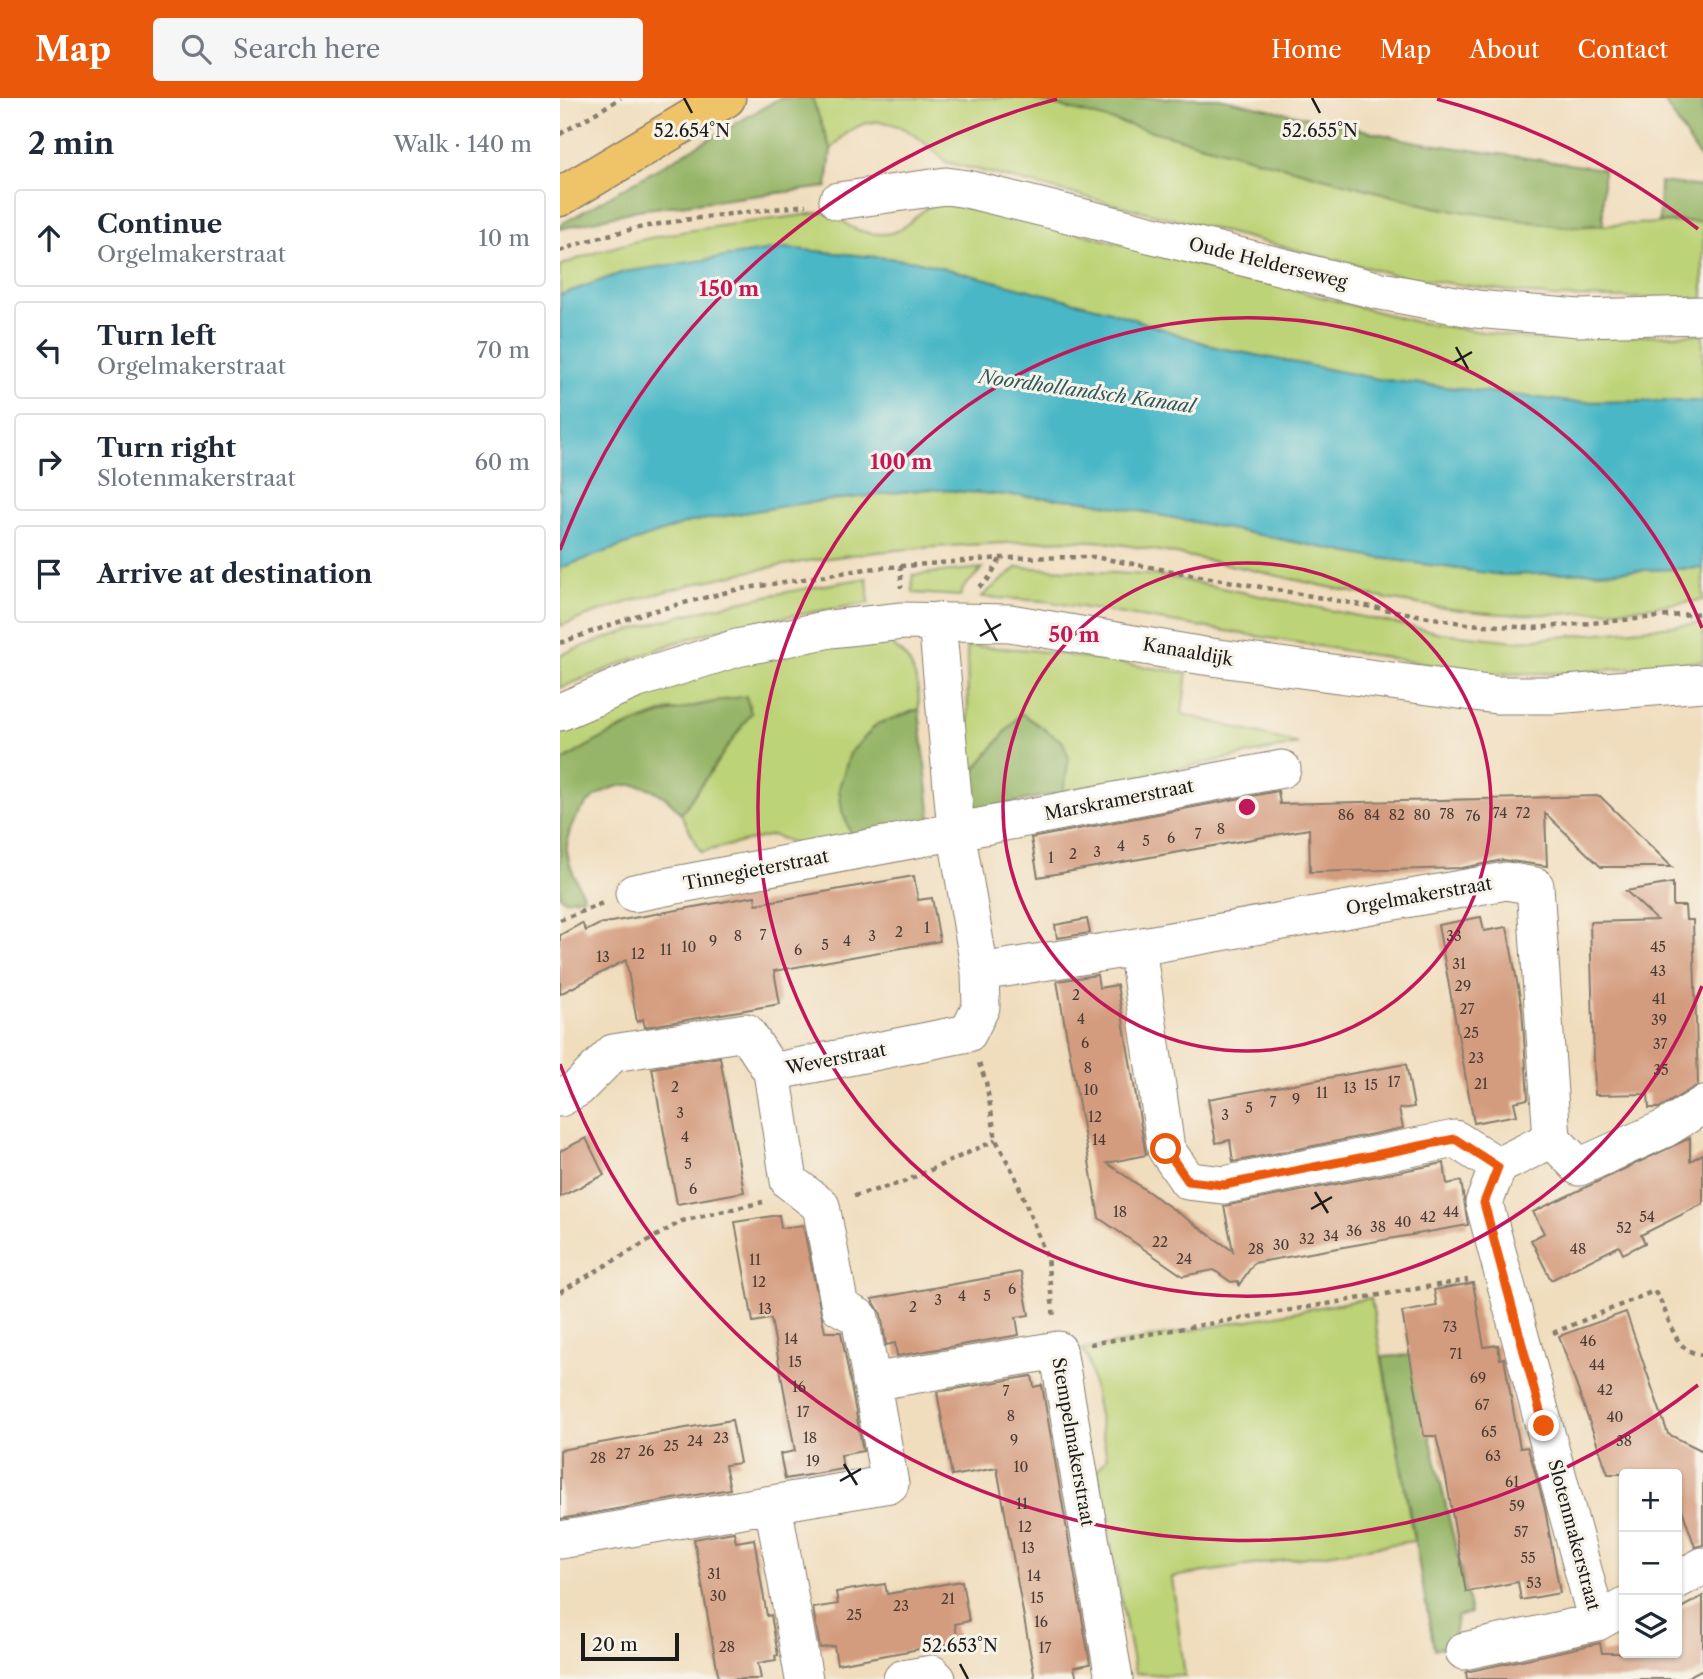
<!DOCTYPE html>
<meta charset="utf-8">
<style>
:root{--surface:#fff;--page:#f6f6f7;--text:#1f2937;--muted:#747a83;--line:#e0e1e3;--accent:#ea580c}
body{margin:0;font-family:"Libre Caslon Text",serif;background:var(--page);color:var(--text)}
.controls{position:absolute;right:21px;bottom:21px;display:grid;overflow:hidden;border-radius:7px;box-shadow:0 2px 5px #0004}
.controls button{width:63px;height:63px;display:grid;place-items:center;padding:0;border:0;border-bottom:2px solid var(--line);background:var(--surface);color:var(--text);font:35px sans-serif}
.scale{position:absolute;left:21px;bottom:18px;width:98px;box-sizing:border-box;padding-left:7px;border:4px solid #1c1c1c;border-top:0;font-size:19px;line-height:24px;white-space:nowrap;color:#1c1c1c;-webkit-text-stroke:5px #f7f3e8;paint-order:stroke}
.stop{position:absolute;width:21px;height:21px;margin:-16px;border:5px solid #ea580c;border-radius:50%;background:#fff}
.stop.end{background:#ea580c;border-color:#fff;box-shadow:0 2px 7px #0008}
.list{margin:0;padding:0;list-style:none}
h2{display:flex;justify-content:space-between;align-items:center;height:91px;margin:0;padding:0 28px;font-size:30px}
h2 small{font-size:23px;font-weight:400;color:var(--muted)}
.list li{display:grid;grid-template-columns:46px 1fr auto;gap:21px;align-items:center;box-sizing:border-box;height:98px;margin:0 14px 14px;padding:0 14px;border:2px solid var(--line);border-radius:7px}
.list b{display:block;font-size:26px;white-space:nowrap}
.list p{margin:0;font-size:23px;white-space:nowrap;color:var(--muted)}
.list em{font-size:23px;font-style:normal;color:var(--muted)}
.icon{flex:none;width:38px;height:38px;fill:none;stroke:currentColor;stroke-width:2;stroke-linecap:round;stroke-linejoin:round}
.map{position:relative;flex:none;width:1143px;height:1581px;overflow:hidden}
header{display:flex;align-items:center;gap:42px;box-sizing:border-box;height:98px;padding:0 35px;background:var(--accent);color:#fff}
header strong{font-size:33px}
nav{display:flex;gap:38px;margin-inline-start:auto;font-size:24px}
.search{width:490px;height:63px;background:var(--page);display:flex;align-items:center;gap:18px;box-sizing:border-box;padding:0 24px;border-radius:7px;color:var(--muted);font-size:26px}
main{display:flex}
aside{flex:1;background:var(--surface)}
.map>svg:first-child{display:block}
.green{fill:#bdd377;stroke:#6c784a;stroke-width:2}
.forest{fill:#96b568;stroke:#596842;stroke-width:2}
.water{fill:#4ab7c6;stroke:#336a71;stroke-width:2}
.building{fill:#d49c7f}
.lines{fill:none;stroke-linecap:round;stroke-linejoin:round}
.minor-casing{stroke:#867c6c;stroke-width:39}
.major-casing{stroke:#867c6c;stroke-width:41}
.path{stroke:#867c6c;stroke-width:4.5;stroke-dasharray:5 5;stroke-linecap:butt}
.minor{stroke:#fff;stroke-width:37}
.major{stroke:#efc469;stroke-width:38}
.route{stroke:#ea580c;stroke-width:9}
.ticks{fill:none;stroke:#1c1c1c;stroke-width:2.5}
.ring{fill:none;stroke:#c2185b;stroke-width:3.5}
.labels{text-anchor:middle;stroke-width:6;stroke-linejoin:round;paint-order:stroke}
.number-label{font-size:14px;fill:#4a3c35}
.street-label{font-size:18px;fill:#1c1c1c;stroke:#f7f3e8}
.water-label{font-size:19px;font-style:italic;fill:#2e5a60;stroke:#f7f3e8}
.ticks-label{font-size:18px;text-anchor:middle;fill:#1c1c1c;stroke:#f7f3e8;stroke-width:6;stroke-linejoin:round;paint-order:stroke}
.centre{fill:#c2185b;stroke:#f7f3e8;stroke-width:3.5}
.ring-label{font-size:21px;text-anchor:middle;font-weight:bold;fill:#c2185b;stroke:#f7f3e8;stroke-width:6;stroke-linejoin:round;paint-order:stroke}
</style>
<header>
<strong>Map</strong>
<div class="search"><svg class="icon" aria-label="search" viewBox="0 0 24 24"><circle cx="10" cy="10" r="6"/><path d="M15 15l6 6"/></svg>Search here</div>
<nav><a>Home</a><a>Map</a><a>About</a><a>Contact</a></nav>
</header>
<main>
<aside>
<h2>2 min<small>Walk · 140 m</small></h2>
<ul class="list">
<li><svg class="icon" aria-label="ahead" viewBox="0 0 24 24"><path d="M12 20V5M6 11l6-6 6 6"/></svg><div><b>Continue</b><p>Orgelmakerstraat</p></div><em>10 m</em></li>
<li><svg class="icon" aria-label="left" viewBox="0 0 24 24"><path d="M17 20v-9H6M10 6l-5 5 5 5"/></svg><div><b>Turn left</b><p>Orgelmakerstraat</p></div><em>70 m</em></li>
<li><svg class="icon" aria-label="right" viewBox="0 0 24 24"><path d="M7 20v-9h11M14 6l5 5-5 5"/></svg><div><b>Turn right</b><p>Slotenmakerstraat</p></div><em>60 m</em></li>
<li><svg class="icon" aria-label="arrive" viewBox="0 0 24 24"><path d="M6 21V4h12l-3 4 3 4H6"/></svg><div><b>Arrive at destination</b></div></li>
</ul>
</aside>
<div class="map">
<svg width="1143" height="1581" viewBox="0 0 1143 1581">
<rect width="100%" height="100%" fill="#f7f3e8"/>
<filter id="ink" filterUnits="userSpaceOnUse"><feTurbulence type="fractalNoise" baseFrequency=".0143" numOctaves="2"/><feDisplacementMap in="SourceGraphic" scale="14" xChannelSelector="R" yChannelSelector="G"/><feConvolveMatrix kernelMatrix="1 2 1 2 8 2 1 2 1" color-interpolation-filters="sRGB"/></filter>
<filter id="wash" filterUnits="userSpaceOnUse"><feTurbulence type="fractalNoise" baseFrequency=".00686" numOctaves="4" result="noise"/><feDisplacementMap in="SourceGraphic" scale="28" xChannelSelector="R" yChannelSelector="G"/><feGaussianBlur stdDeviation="1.57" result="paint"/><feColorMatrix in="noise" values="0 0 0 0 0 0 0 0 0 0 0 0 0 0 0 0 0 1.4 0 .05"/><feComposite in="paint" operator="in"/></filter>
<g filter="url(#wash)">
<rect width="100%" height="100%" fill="#f0ddbd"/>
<path class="green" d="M252 0H469L874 109 1006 129 1143 123V201L992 199 844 179 386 64C350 29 311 0 271 52Z
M380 104 496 129 856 224 970 241 1143 236V303L1012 304 818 281 655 249 547 212 356 163 225 150 64 174 0 197V168C88 130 184 127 278 112 281 124 290 130 301 133 349 146 347 114 380 104Z
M368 391 528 403 805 458 942 477 1143 470V502C1078 510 1011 519 945 516 810 508 678 462 544 444 506 440 465 444 427 446 282 452 136 475 0 528V470L13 465 130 424 230 407Z
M458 469 603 478 881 535 956 543 1143 525V563L1009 575 927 576 484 503 421 499Z
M423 470 404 489 400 498 353 495 352 477Z
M307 480 309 505 175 527 114 545 0 590V557C100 518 201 497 307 480Z
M322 541C352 556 359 579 359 611L317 626 282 713 295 745 256 753 212 737 141 754 121 716 191 615 108 612 62 630 0 665V634L89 592 194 557Z
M407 548 471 552 627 575 622 616 739 646 503 694 509 660 461 615 409 679Z
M811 1200 854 1443 612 1479 625 1578 575 1575 537 1372 547 1360 528 1260 522 1252Z"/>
<path class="forest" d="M220 0H252L271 52 267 89 78 112 0 131V127Z
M469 0H659L857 44 1043 71V127L1006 129 874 109Z
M1102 0H1143V65Z
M1100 84 1143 89V123L1099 124Z
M186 598 191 615 121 716C93 677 46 677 18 717 11 726 6 741 7 753 9 769 17 784 24 799L5 802 0 798V665C65 622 111 611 186 598Z
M359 611 372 731 295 745 282 713 279 690 290 655 317 626Z
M461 615 503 644 509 660 503 694 411 714 409 679Z
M851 1257 911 1515 897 1519 893 1546 874 1551 822 1259Z"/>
<path class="water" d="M225 150 356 163 547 212 655 249 818 281 1012 304 1143 303V470L942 477 805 458 528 403 368 391 230 407 130 424 0 470V197L64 174Z"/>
<g id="blocks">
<path class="building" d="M718 693 720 706 1040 698 1112 769H1041L985 715 987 768 943 762 902 770 750 774 749 731 478 779 471 740Z
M354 778 358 802 372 800 380 843 214 873 220 906 85 929 83 921 77 924 66 862 0 896V837L22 825 26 833 40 826 195 798 196 806Z
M1113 785V808H1125L1126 822H1133L1138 987 1099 1010H1089L1088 996 1035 997 1030 824 1097 822 1066 793Z
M921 819 924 833 947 829 962 911 968 1001 954 1004 957 1017 914 1025 878 827Z
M527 821 530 835 497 840 495 827Z
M537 877 539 890 557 887 586 1057 547 1065 673 1153 664 1108 884 1065 887 1086 901 1083 908 1127 694 1165 679 1187 678 1183 671 1184 654 1172 623 1178 539 1120 497 883Z
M160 959 184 1094 117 1106 92 970Z
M846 966 854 1009 839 1011 843 1030 673 1064 670 1042 656 1045 648 1001Z
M26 1040 44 1077 0 1099V1053Z
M1130 1040V1063L1143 1056V1106L1081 1137 1085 1145 1063 1156 1059 1148 991 1182 971 1142 984 1135 973 1114Z
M219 1117 221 1130 243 1127 265 1234H281L303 1353 281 1357 283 1371 225 1381 220 1356 235 1353 211 1221 193 1224 175 1124Z
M461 1174 469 1217 456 1219 459 1237 337 1258 335 1245 326 1247 321 1216 312 1201Z
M913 1185 924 1249 938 1247 940 1261 944 1260 960 1350 967 1349 972 1363 985 1411 1000 1495 961 1502 958 1484 906 1494 886 1380 876 1338H864L842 1214 877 1208 874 1192Z
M1066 1214 1108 1336 1143 1353V1447L1135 1449 1117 1397V1376H1048L999 1238Z
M472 1278 474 1289 482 1287 530 1566 514 1569 517 1581H475L437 1370 392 1378 377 1294Z
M172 1322 180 1365 165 1367 170 1391 0 1421V1352Z
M174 1434 176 1444 194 1441 207 1518 211 1517 218 1557 215 1558 216 1562 198 1565 201 1581H159L151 1537 134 1441Z
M402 1483 409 1523 395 1526 398 1544 277 1566 274 1548 260 1550 253 1510 278 1506 276 1494 325 1486 327 1496Z
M1143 1498V1571L1124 1581H907L906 1574 1040 1545 1042 1555H1117V1512Z"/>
</g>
</g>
<g filter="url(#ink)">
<use href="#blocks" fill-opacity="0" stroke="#867c6c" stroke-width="2"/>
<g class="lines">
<defs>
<path id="minor" d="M278 103 386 88 407 91 816 192 916 211 1019 220 1143 217
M0 614 75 582 177 550 270 531 342 523 450 525 644 558 936 597H994L1143 585
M74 795 722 671
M420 874 577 849 606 1051 628 1083 664 1087 895 1041 938 1068 992 1041 975 788 946 783 577 849
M0 1000 18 990 53 955 186 934 212 974
M992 1041 1019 1069 1106 1030 1143 1007
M938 1068 924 1105 1037 1524
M311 1284 498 1252 554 1581
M213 1406 244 1581
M0 1442 330 1386 300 1220 280 1209 261 1108 229 1083 212 974 408 935 421 909 420 874 396 732 377 523
M1117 1482 1143 1468
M904 1553 1037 1524 1064 1509
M342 1581 372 1576 377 1581"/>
<path id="major" d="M0 99 166 0"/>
</defs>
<use href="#minor" class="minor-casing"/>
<use href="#major" class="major-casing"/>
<path class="path" d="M0 36 61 0
M0 153C76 122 165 118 246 107
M341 467V490
M419 489 427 483 441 460
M0 545 81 516 175 492 306 471 441 460 534 459 907 526 974 530 1143 515
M0 822 43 805
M419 965 426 984 436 1042 455 1078 487 1160 494 1220
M294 1098 344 1084 436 1042
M0 1194 122 1123 203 1104
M993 1235 1094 1193C1112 1216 1109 1253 1143 1257
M530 1246 908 1182"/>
<use href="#minor" class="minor"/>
<use href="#major" class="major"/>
</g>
</g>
<g class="lines" filter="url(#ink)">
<path class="route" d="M606 1051 628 1083 664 1087 895 1041 938 1069 924 1105 984 1328"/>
</g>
<path class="ticks" d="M124 0 132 15M752 0 760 15M896 249 908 271M891 266 912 254M425 521 437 543M420 538 441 526M755 1094 768 1115M751 1111 772 1099M284 1366 297 1387M280 1383 301 1371M400 1566 408 1581"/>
<g class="ring">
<circle cx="687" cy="709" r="244"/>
<path d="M1142 888A489 489 0 1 1 1142 530"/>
<path d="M1138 1287A733 733 0 0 1 0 966M0 452A733 733 0 0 1 497 1M877 1A733 733 0 0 1 1138 131"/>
</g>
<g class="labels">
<g class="number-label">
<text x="940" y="720">74</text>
<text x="963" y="720">72</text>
<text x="887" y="721">78</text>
<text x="786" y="722">86</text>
<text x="812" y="722">84</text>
<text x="837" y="722">82</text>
<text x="862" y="722">80</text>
<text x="913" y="723">76</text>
<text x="661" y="736">8</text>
<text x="638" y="741">7</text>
<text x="611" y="745">6</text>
<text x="586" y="748">5</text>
<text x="561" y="753">4</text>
<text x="537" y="759">3</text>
<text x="513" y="761">2</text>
<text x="491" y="765">1</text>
<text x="367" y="835">1</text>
<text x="339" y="839">2</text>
<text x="203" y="842">7</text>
<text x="178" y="843">8</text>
<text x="312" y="843">3</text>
<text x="894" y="843">33</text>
<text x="153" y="848">9</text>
<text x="287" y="848">4</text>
<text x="265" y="852">5</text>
<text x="129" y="854">10</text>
<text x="1098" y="854">45</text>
<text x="106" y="857">11</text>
<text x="238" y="857">6</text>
<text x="78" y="861">12</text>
<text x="43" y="864">13</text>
<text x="899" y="871">31</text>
<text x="1098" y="878">43</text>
<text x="903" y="893">29</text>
<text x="516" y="902">2</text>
<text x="1099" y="906">41</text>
<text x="907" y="916">27</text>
<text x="521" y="926">4</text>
<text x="1099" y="927">39</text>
<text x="911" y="940">25</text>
<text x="525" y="950">6</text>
<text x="1100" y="951">37</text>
<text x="916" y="965">23</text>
<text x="528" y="975">8</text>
<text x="1101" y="977">35</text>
<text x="834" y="989">17</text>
<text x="921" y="991">21</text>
<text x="811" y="992">15</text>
<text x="115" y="994">2</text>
<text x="790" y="995">13</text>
<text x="531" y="997">10</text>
<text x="762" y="1000">11</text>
<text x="736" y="1006">9</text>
<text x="713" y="1009">7</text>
<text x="689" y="1015">5</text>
<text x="120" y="1020">3</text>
<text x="665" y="1022">3</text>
<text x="535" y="1024">12</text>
<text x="125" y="1044">4</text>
<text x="539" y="1047">14</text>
<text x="128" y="1071">5</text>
<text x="133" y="1096">6</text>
<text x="560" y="1119">18</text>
<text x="891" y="1119">44</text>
<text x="868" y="1124">42</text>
<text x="1087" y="1124">54</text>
<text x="843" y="1129">40</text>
<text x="818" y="1134">38</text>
<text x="1064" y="1135">52</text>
<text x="794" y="1138">36</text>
<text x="771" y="1143">34</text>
<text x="747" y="1146">32</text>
<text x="600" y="1149">22</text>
<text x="721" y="1152">30</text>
<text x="696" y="1156">28</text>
<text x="1018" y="1156">48</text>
<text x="624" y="1166">24</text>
<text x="195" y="1167">11</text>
<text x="199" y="1189">12</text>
<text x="452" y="1196">6</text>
<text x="402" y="1203">4</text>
<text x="427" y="1203">5</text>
<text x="378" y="1207">3</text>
<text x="353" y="1214">2</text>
<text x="205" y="1216">13</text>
<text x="890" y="1234">73</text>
<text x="231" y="1246">14</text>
<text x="1028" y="1248">46</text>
<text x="896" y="1261">71</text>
<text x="235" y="1269">15</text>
<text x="1037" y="1272">44</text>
<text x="918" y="1285">69</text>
<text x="239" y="1294">16</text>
<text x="1045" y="1297">42</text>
<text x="446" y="1298">7</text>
<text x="922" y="1312">67</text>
<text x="243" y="1319">17</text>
<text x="451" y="1323">8</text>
<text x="1055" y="1324">40</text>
<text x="929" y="1339">65</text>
<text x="161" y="1345">23</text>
<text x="250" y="1345">18</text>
<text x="454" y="1347">9</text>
<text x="135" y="1348">24</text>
<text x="1064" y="1348">38</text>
<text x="111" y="1353">25</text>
<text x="86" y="1358">26</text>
<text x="63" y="1361">27</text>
<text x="933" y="1363">63</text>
<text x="38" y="1365">28</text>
<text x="253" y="1368">19</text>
<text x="461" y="1374">10</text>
<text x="952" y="1389">61</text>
<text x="462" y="1411">11</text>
<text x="957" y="1413">59</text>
<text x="465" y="1434">12</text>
<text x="961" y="1439">57</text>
<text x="468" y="1455">13</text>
<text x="968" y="1465">55</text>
<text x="154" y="1481">31</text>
<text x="474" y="1483">14</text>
<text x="974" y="1490">53</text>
<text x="158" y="1503">30</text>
<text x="477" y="1505">15</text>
<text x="388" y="1506">21</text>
<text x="341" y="1513">23</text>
<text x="294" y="1522">25</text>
<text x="481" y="1529">16</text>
<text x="167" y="1554">28</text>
<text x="485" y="1555">17</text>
</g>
<g class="street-label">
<text transform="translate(708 165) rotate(14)" y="6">Oude Helderseweg</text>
<text transform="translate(628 554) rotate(10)" y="6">Kanaaldijk</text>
<text transform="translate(559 702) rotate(-11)" y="6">Marskramerstraat</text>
<text transform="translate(196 772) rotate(-11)" y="6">Tinnegieterstraat</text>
<text transform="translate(859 798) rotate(-10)" y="6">Orgelmakerstraat</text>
<text transform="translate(276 961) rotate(-11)" y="6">Weverstraat</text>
<text transform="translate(513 1344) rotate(80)" y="6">Stempelmakerstraat</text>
<text transform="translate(1014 1437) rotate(75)" y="6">Slotenmakerstraat</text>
</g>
<g class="water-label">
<text transform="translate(527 293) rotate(8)" y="7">Noordhollandsch Kanaal</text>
</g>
</g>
<g class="ticks-label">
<text x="132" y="39">52.654°N</text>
<text x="760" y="39">52.655°N</text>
<text x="400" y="1554">52.653°N</text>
</g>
<circle cx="687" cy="709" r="10" class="centre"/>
<g class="ring-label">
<text x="169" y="198">150 m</text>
<text x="341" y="371">100 m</text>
<text x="514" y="544">50 m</text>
</g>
</svg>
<div class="controls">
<button>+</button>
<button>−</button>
<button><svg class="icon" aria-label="layers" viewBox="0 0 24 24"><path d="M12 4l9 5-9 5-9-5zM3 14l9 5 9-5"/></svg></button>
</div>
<div class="scale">20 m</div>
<div class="stop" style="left:606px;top:1051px"></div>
<div class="stop end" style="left:984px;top:1328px"></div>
</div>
</main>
